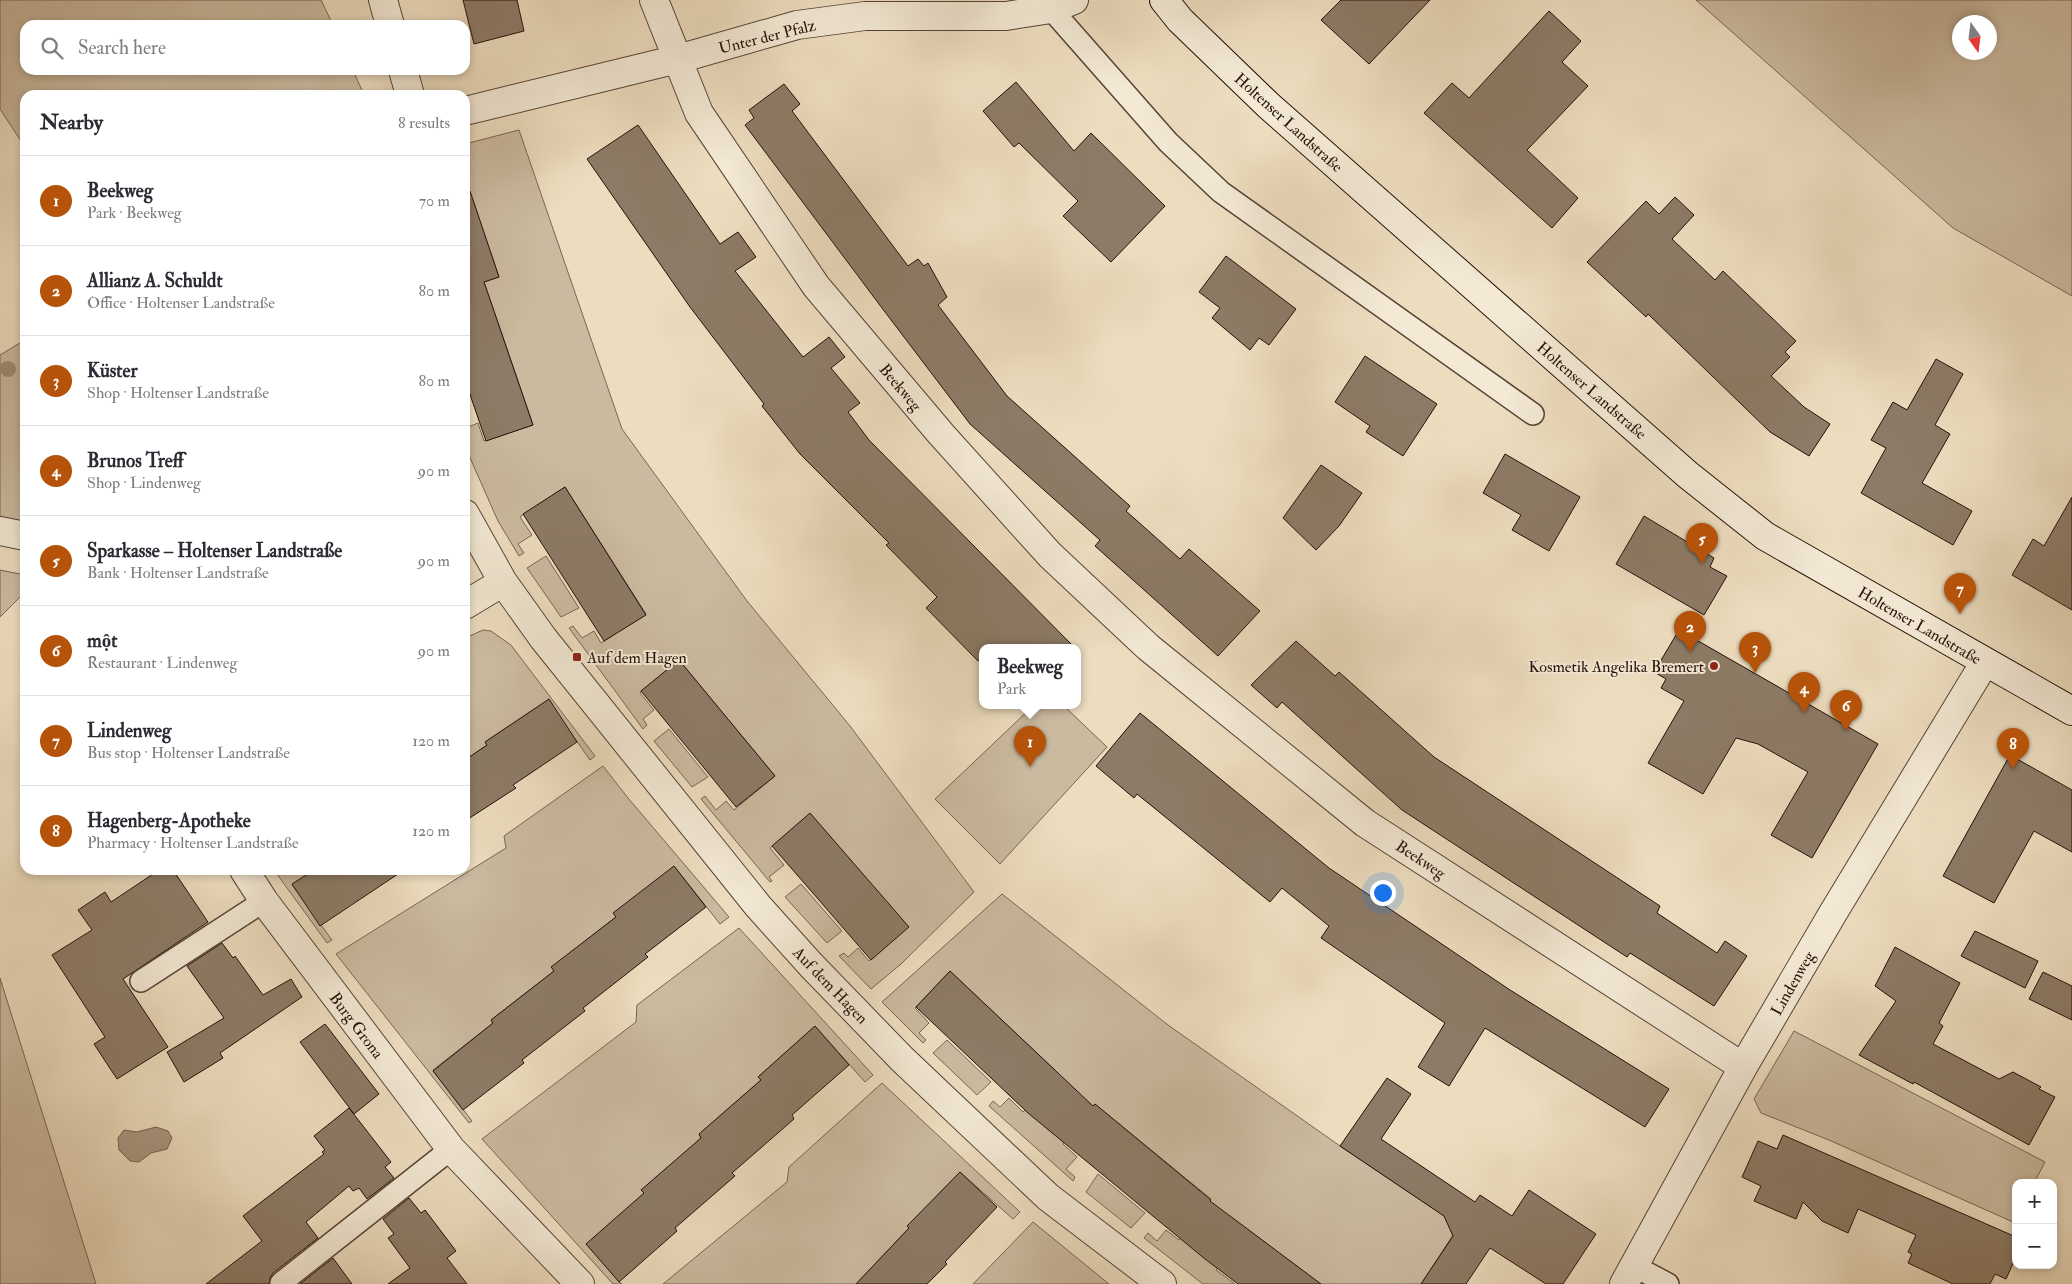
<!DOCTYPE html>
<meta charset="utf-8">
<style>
:root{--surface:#fff;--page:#f7f7f7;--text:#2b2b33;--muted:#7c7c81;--line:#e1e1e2;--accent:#b45309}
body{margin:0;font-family:"IM FELL Double Pica",serif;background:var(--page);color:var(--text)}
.controls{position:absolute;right:15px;bottom:15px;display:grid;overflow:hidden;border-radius:10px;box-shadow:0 2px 8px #0003}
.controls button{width:45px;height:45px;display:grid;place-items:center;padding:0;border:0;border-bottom:1px solid var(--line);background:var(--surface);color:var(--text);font:25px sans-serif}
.compass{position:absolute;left:1952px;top:15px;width:45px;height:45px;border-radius:50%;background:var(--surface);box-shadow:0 2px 8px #0003;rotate:166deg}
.you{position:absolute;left:1382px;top:892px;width:18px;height:18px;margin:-12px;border:4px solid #fff;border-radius:50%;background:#1a73e8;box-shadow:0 0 0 8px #1a73e833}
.badge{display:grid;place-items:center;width:32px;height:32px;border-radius:50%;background:var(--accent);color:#fff;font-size:16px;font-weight:700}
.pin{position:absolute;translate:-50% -41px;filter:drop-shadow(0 1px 2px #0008)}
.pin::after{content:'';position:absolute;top:26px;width:18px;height:15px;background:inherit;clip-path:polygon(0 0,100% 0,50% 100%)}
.popup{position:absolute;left:979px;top:644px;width:102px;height:65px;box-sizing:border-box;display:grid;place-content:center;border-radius:10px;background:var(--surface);filter:drop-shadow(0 1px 4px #0005);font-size:16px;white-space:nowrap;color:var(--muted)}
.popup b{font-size:19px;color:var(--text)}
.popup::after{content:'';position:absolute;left:50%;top:100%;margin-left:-10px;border:10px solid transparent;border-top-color:var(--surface)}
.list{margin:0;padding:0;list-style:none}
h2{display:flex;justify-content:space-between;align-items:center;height:65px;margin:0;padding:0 20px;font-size:21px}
h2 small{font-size:16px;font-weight:400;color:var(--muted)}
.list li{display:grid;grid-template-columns:32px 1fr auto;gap:15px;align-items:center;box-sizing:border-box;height:90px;padding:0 20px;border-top:1px solid var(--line)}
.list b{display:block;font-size:19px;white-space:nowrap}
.list p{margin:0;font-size:16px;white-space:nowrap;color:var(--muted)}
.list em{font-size:16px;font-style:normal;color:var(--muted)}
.icon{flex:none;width:28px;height:28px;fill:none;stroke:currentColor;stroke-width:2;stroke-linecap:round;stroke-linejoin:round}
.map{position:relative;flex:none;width:2072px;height:1284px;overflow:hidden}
.search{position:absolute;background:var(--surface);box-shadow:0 2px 8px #0003;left:20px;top:20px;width:450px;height:55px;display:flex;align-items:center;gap:12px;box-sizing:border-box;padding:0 18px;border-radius:15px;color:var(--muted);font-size:19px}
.panel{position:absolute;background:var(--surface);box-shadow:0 2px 8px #0003;left:20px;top:90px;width:450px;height:785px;border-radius:15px}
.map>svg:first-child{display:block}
.green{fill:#cbbaa0;stroke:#786554;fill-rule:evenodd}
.water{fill:#a99781;stroke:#746151}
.building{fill:#8d7b67;stroke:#241008}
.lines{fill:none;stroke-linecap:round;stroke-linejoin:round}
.lane-casing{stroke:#564336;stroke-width:24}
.street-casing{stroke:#564336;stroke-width:30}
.secondary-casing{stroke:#241008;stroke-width:30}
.lane{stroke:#f3e9d5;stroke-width:21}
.street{stroke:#f3e9d5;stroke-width:28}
.secondary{stroke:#f3e9d5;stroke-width:28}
.tree{fill:#9e8d78}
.poi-dot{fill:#8f2418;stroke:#f3e9d5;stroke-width:2}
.labels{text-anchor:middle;stroke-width:4;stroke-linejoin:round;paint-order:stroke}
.street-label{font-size:16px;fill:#241008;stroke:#f3e9d5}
.poi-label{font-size:16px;fill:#241008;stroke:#f3e9d5;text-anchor:start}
</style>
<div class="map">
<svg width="2072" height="1284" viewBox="0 0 2072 1284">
<rect width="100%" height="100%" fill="#edddbf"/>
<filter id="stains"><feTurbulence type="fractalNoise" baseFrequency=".004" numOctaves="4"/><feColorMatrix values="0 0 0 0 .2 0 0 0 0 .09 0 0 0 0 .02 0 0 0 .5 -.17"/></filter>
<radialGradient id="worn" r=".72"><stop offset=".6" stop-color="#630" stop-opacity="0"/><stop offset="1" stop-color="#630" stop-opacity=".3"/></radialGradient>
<path class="green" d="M0 0H321L333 25H25V70H353L364 95H25V147L0 109Z
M1696 0H2072V296L1953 228ZM1960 22H1990V52H1960Z
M519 130 622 429 747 601 850 726 974 892 901 964 871 989 839 956 844 953 848 957 858 948 869 961 908 927 810 814 770 848 784 865 769 877 772 881 770 882 701 799 705 796 716 810 726 801 734 810 775 776 679 660 641 691 640 693 654 710 643 719 647 725 643 729 569 628 573 626 582 638 594 631 601 643 646 614 565 487 520 517 532 535 518 544 524 553 519 556 498 521 471 460 465 445V426L466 428 478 423 484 441 533 425 484 282 499 277 473 201 465 204V144Z
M25 340V522L0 517V355Z
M546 556 579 608 561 617 527 568Z
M0 570 25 575V592L0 617Z
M483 630 491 631 511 645 595 756 590 760 548 700 485 742 487 745 465 760V638Z
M1033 706H1064L1107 747 1000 864 935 799Z
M669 729 708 777 692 787 654 741Z
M603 766 628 798 729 917 720 924 674 866 616 917 552 967 554 971 491 1020 493 1023 433 1070 472 1121 469 1123 336 954 506 848 504 836Z
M274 870H314L292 885 332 940 327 943Z
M801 884 842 931 827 943 785 897Z
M1002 894 1168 1025 1340 1146 1459 1226 1421 1284H1320L1247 1229 1216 1270 1235 1284H1203L1144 1238 1148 1233 1157 1241 1166 1230 1179 1240 1211 1199 1095 1104 1063 1144 1077 1157 1066 1169 1075 1177 1073 1181 989 1106 993 1101 1000 1107 1009 1098 1023 1112 1059 1074 950 971 915 1008 929 1023 919 1033 926 1040 923 1043 882 1002Z
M739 928 873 1075 865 1082 815 1026 758 1077 761 1080 699 1134 701 1138 642 1190 644 1193 619 1282 622 1284H613L482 1139 636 1022 637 1005Z
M0 978 10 1010 96 1284H0Z
M1794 1031 2045 1162 2034 1183H2016V1217L2013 1222 1829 1140 1761 1113 1754 1099Z
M947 1040 991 1082 977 1095 933 1053Z
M882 1083 1020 1212 1013 1219 960 1172 908 1226 909 1228 856 1284H663L787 1182 789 1167Z
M1098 1174 1145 1213 1131 1228 1086 1192Z
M1033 1222 1109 1284H973Z"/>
<path class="water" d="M156 1127 168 1131 172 1138 167 1149 151 1153 139 1162 130 1161 119 1150 118 1138 124 1130 137 1132Z"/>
<path class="building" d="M463 0H517L524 31 474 44Z
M1341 0H1430L1369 64 1321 20Z
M1549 11 1581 41 1562 62 1588 86 1527 150 1578 198 1552 228 1424 113 1452 83 1469 98Z
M1016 82 1074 151 1091 133 1165 206 1111 262 1063 216 1078 201 1019 143 1014 147 983 111Z
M784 84 800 104 792 111 908 266 918 259 924 266 928 263 947 297 938 305 1007 396 1130 506 1126 511 1180 559 1189 549 1260 611 1218 656 1095 546 1100 540 970 424 882 308 745 125 754 118 749 110Z
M638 125 720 244 738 232 756 257 735 271 803 357 829 337 845 357 831 368 860 403 848 412 869 440 1075 648H982V656L978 661 926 608 937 597 886 545 889 543 800 454 762 406 764 404 690 307 587 159Z
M470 191 499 277 484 282 533 425 486 441 465 380V192Z
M1675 197 1694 215 1672 239 1715 280 1723 271 1796 341 1785 352 1790 357 1771 376 1804 407 1830 424 1809 456 1770 432 1648 314 1646 317 1587 262 1646 201 1659 214Z
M1226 256 1296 309 1269 345 1259 338 1250 350 1212 318 1220 308 1199 292Z
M1365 356 1437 404 1403 456 1366 432 1370 426 1335 402Z
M1936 359 1963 374 1935 425 1950 434 1922 483 1972 511 1953 545 1861 493 1886 448 1871 440 1893 402 1907 410Z
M1505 454 1580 497 1549 551 1512 530 1521 515 1483 493Z
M1321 465 1362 493 1339 526 1316 550 1283 518Z
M565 487 646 615 604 641 523 514Z
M2072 497V610L2012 575 2033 539 2044 546Z
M1644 516 1714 558 1710 567 1727 576 1704 615 1616 564Z
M1679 630 1878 744 1812 858 1771 835 1808 772 1758 744 1736 738 1703 794 1648 763 1684 701 1661 688 1666 679 1654 672Z
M1296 641 1335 676 1339 672 1434 757 1660 906 1657 913 1717 953 1725 941 1747 956 1714 1006 1630 953 1627 957 1402 810 1282 702 1277 708 1251 685Z
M679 660 775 776 736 807 641 691Z
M549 699 577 742 513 785 516 788 465 821V760L487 745 485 742Z
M1140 713 1329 868 1510 990 1669 1089 1645 1127 1485 1028 1449 1086 1418 1067 1445 1023 1321 938 1329 926 1282 888 1270 902 1137 794 1134 798 1096 766Z
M2010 755 2072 790V852L2034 831 1994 903 1943 876Z
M810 813 909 927 871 960 772 846Z
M674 866 706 907 645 954 648 957 583 1008 585 1011 522 1060 524 1063 463 1110 433 1071 493 1023 491 1020 554 971 551 967 616 917 613 913Z
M159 870H173L208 922 123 979 168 1047 117 1079 94 1044 105 1037 52 955 92 930 78 910 105 892 111 902Z
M314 870H404L320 926 292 884Z
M1975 931 2038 961 2025 988 1961 956Z
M222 943 233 958 235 956 263 995 291 979 302 997 220 1053 223 1058 184 1082 167 1052 224 1018 187 966Z
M1895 947 1960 983 1939 1023 1943 1026 1933 1044 1999 1079 2013 1072 2041 1087 2039 1089 2055 1097 2029 1145 1914 1082 1913 1084 1859 1055 1896 1001 1875 986Z
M950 971 1093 1106 1095 1104 1211 1200 1210 1201 1321 1284H1238L1205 1259 1028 1113 916 1007Z
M2043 972 2072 986V1020L2029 999Z
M325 1024 379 1094 354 1114 300 1042Z
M815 1026 849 1065 792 1115 794 1119 732 1173 735 1176 675 1228 677 1231 619 1282 586 1244 644 1193 641 1190 701 1138 699 1134 761 1080 758 1077Z
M1387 1078 1411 1094 1381 1139 1475 1202 1480 1195 1512 1216 1529 1190 1596 1234 1563 1284H1546L1490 1248 1466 1284H1421L1453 1236 1444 1216 1340 1146Z
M349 1108 391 1162 385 1167 394 1178 367 1199 359 1188 353 1191 349 1186 306 1222 318 1238 273 1273 270 1278 269 1284H206L262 1241 243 1216 324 1154 322 1152 325 1150 314 1136Z
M1783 1135 2016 1237V1257L2006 1279 1995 1274 1990 1284H1953L1908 1263 1912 1254 1908 1252 1916 1235 1858 1209 1848 1233 1822 1221 1803 1202 1796 1219 1754 1201 1761 1186 1742 1177 1758 1141 1777 1149Z
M960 1172 997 1207 945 1262 947 1264 927 1284H856L909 1228 907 1226Z
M409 1198 421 1213 425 1210 456 1251 447 1258 467 1284H388L410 1268 388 1238 394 1234 383 1219Z
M333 1258 352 1284H300Z"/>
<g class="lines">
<defs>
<path id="lane" d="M1051 9 1168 142 1221 192 1533 414
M141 981 264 901
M1634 1266 1668 1284
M281 1283 451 1149"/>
<path id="street" d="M383 0 390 25
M654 0 699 113 816 286 941 434 1050 555 1148 647 1365 823 1743 1067
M403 70 410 95
M465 111 678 59 797 25 865 16H1006L1051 9 1074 0
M465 514 503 582 543 638 758 906 811 965 902 1059 1048 1197 1162 1284
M0 531 25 536
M465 605 503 582
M244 870 264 901 451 1149 580 1284
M1624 1284 1743 1067 1833 913 1985 662"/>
<path id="secondary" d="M1164 0 1180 20 1268 105 1688 475 1765 536 2072 711"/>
</defs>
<use href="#lane" class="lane-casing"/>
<use href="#street" class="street-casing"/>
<use href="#secondary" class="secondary-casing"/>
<use href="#lane" class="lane"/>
<use href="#street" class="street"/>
<use href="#secondary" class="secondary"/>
</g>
<circle class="tree" cx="8" cy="369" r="8"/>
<g class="poi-dot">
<rect x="572" y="652" width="10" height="10" rx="2.5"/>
<circle cx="1714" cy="666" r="5"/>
</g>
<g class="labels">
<g class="street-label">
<text transform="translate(767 36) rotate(-14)" y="6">Unter der Pfalz</text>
<text transform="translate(1289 122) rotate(42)" y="6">Holtenser Landstraße</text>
<text transform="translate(901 387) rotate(50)" y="6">Beekweg</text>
<text transform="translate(1592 390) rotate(41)" y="6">Holtenser Landstraße</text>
<text transform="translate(1920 625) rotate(30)" y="6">Holtenser Landstraße</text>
<text transform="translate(1421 859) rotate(33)" y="6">Beekweg</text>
<text transform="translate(1792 983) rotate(-60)" y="6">Lindenweg</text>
<text transform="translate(831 985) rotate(46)" y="6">Auf dem Hagen</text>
<text transform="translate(357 1025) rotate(53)" y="6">Burg Grona</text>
</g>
<g class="poi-label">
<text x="587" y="663">Auf dem Hagen</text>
<text x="1704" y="672" text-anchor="end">Kosmetik Angelika Bremert</text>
</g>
</g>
<rect width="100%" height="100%" filter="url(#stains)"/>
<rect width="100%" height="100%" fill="url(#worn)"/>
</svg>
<div class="controls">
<button>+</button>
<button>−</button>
</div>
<svg class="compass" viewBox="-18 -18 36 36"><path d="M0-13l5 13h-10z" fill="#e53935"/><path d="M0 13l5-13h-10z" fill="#7c7c81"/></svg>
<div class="you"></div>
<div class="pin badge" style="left:1030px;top:767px">1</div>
<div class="popup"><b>Beekweg</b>Park</div>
<div class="pin badge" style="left:1690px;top:652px">2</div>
<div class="pin badge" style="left:1755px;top:673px">3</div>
<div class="pin badge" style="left:1804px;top:713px">4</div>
<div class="pin badge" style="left:1702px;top:564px">5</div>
<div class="pin badge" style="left:1846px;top:731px">6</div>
<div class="pin badge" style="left:1960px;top:614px">7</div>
<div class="pin badge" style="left:2013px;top:769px">8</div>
<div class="search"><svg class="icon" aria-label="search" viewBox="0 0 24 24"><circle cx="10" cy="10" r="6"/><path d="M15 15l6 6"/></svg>Search here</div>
<section class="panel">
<h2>Nearby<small>8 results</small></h2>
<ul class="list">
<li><span class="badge">1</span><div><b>Beekweg</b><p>Park · Beekweg</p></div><em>70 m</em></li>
<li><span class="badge">2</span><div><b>Allianz A. Schuldt</b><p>Office · Holtenser Landstraße</p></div><em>80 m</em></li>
<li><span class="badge">3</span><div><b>Küster</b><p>Shop · Holtenser Landstraße</p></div><em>80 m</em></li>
<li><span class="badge">4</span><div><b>Brunos Treff</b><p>Shop · Lindenweg</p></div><em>90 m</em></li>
<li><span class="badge">5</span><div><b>Sparkasse – Holtenser Landstraße</b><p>Bank · Holtenser Landstraße</p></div><em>90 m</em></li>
<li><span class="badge">6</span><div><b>một</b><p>Restaurant · Lindenweg</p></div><em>90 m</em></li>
<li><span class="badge">7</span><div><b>Lindenweg</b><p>Bus stop · Holtenser Landstraße</p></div><em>120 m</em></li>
<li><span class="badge">8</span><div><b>Hagenberg-Apotheke</b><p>Pharmacy · Holtenser Landstraße</p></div><em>120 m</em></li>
</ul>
</section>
</div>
